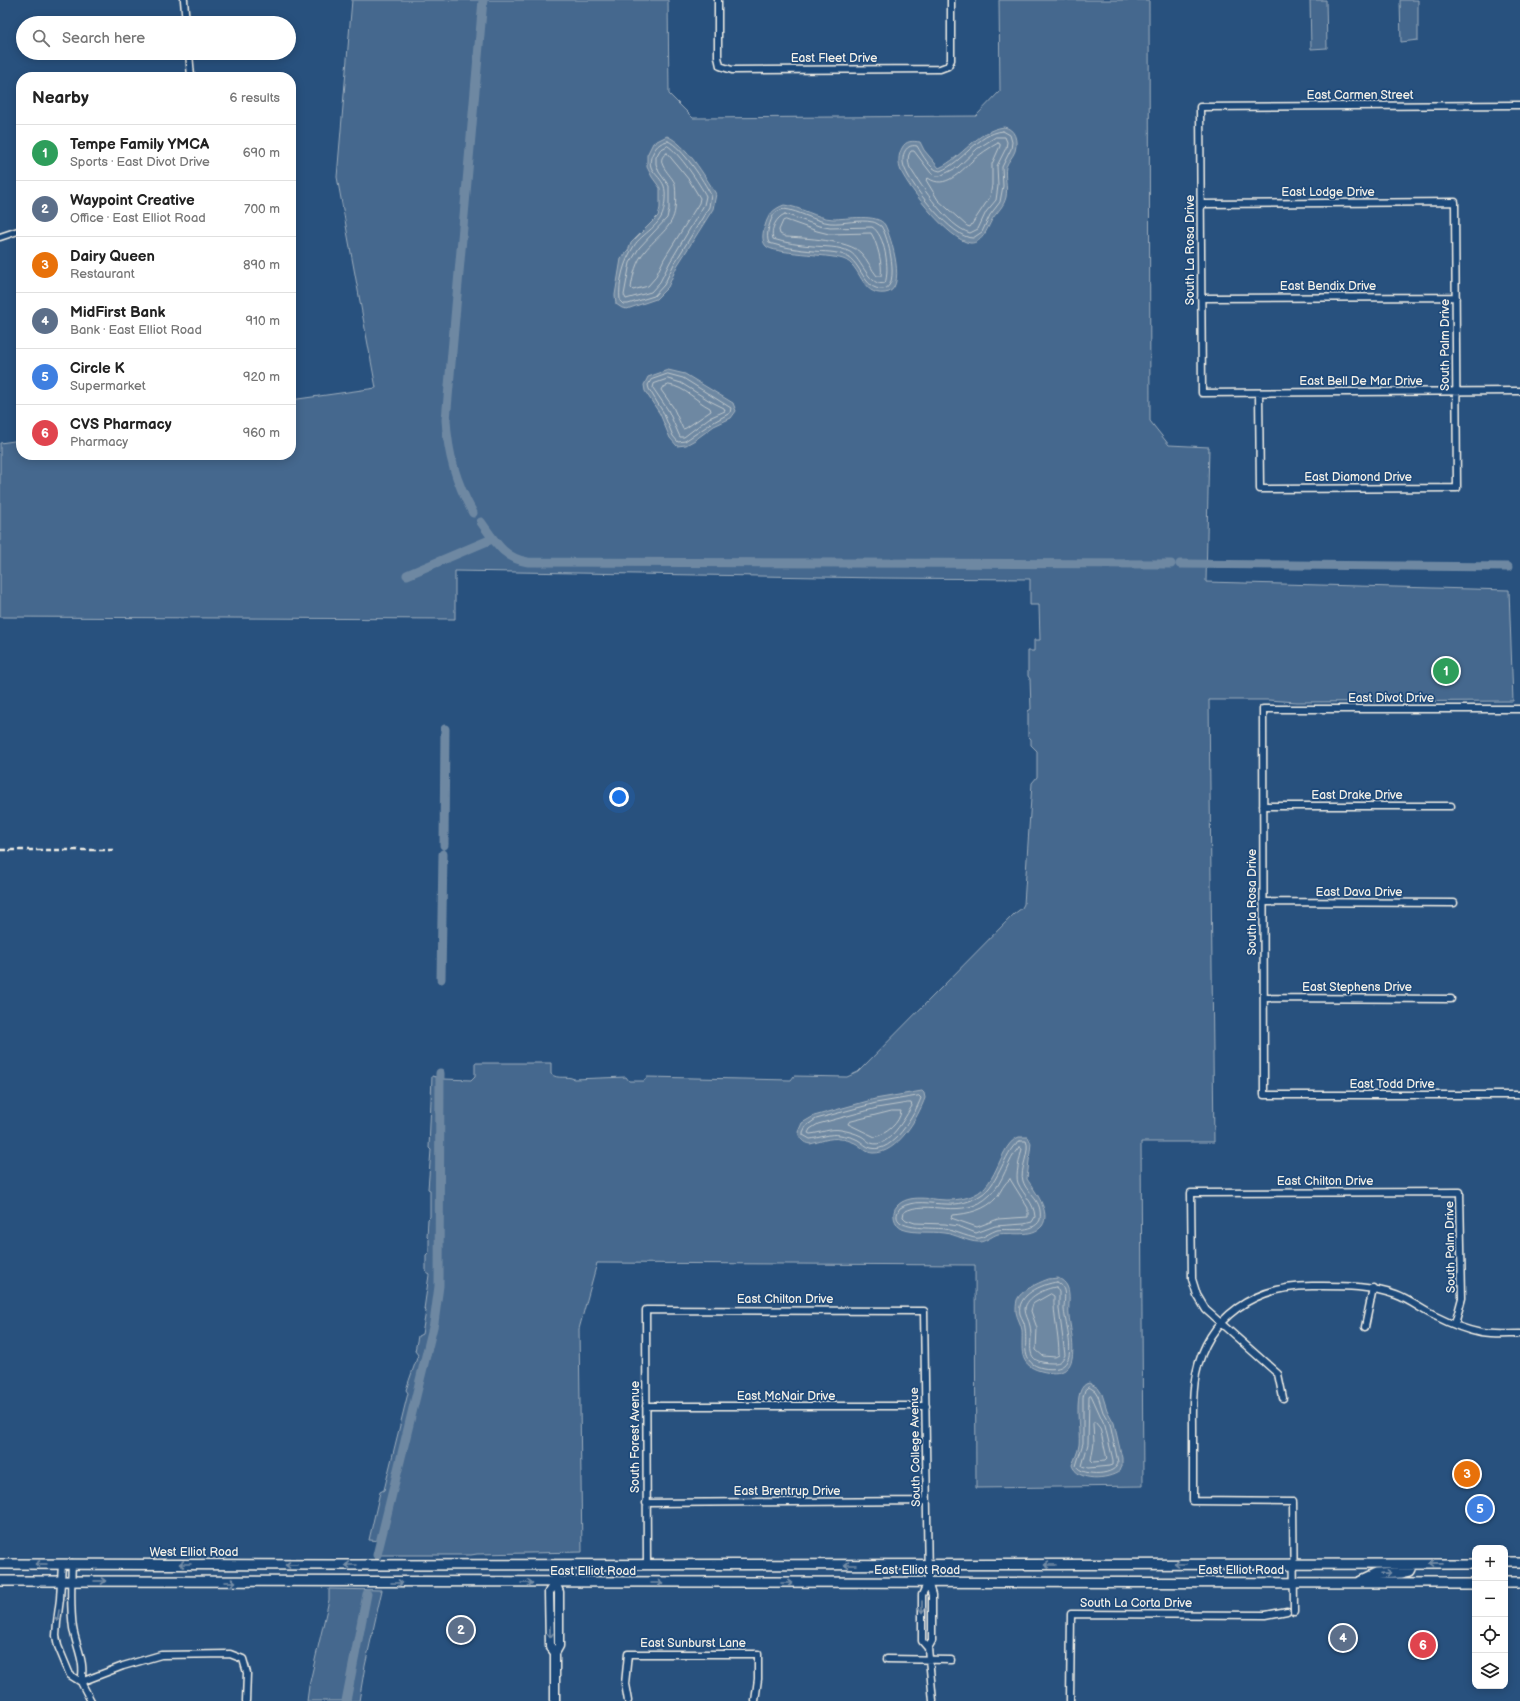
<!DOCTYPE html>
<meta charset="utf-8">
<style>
:root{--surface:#fff;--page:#f6f6f6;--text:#222;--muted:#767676;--line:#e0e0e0;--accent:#111827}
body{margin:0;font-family:"Balsamiq Sans",sans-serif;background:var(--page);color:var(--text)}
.controls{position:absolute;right:12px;bottom:12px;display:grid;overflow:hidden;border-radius:8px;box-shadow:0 2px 10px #0003}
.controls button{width:36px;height:36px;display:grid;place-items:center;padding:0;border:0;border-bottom:1px solid var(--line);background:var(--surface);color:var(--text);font:20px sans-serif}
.you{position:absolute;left:619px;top:797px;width:14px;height:14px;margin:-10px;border:3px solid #fff;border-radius:50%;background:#1a73e8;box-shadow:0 0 0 6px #1a73e833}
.badge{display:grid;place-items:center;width:26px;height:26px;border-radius:50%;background:var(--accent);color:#fff;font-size:13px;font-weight:700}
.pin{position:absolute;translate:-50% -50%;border:2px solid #fff;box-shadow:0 1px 4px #0006}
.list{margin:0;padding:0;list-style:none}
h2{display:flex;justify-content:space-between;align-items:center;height:52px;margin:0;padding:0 16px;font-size:17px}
h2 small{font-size:13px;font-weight:400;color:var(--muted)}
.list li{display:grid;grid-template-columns:26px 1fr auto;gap:12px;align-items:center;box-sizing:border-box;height:56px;padding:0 16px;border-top:1px solid var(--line)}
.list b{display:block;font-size:15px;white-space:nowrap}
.list p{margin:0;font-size:13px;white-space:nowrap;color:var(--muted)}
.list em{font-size:13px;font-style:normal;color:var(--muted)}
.icon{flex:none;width:22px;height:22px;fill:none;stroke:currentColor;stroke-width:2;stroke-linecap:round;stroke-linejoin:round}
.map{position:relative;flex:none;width:1520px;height:1701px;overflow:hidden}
.search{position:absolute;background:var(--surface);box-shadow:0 2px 10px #0003;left:16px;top:16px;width:280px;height:44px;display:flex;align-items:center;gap:10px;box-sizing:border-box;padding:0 14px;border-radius:22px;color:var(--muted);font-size:15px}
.panel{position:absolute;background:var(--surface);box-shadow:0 2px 10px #0003;left:16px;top:72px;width:280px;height:388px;border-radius:16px}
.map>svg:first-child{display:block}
.green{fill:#45688e;stroke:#9cacbb}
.water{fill:#6e88a2;stroke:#a4b2be}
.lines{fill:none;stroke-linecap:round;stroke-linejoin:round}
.shore{stroke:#bec7cc;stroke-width:1}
.canal{stroke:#6e88a2;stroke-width:9}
.minor-casing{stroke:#f4f1e8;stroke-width:9}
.tertiary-casing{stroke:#f4f1e8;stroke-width:11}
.secondary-casing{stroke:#f4f1e8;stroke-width:12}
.minor{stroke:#1f4a7a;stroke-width:6}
.tertiary{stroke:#1f4a7a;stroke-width:8}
.secondary{stroke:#1f4a7a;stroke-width:9}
.rail{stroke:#f4f1e8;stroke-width:2.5;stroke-dasharray:6 3;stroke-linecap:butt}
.oneway{stroke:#748da6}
.labels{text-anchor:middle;stroke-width:3.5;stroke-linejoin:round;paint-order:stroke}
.street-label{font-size:12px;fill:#f4f1e8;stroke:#1f4a7a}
</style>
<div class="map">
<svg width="1520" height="1701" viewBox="0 0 1520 1701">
<rect width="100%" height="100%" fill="#28517e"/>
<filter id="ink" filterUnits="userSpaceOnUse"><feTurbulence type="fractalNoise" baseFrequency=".025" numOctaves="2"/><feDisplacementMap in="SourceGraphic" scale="8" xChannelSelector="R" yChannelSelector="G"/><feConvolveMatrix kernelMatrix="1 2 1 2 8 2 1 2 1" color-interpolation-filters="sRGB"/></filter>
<g filter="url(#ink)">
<path class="green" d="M352 0H668L669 94 693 118 976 116 1000 91 999 0H1149L1150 421 1169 445 1209 447 1206 582 1509 590 1513 701 1297 702 1268 700H1209L1214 1142H1141L1143 1486 976 1488 975 1265 597 1263 579 1329 582 1552 477 1554 471 1555H380L383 1541 369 1540 380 1492 384 1490 408 1393 406 1390C410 1377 414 1367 418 1355L415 1351 418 1336 422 1334 426 1311 424 1309 429 1275 426 1271V1255L429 1252V1239L427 1237 428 1219 430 1217V1190L428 1189 431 1150 429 1148 432 1076 444 1079 471 1080 475 1076V1063H551V1074C558 1080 566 1075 574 1079L626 1077 629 1081H644L647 1077 791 1080 794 1076 847 1077 858 1072 1014 914 1022 908 1024 904 1032 783 1037 777V751L1031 745V739L1028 736V711L1031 709 1030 679 1028 676V651H1034V640H1040L1039 605H1030V579L881 578 455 571V619L0 617V443L21 440V455H291V400L376 388 337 177Z
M1310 0H1326L1327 48 1311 49Z
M1400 0H1418V40L1401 42Z
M329 1589 382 1590 365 1666 359 1701H307L309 1686 329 1600Z"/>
<path class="water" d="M1004 127C1015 129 1018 140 1015 151 1013 157 1008 161 1006 167 1004 176 1008 187 1006 197 1004 206 998 211 993 218 988 226 983 244 970 243 949 240 910 190 901 171 898 164 898 155 902 148 906 140 913 141 920 142L924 150 939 168C963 157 976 131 1004 127Z
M667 136C687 145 704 175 716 194L713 209 677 266 668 287 656 299 627 309 622 308 616 304 615 295 621 259 628 251 631 243 658 216 660 208V188L652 177 647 167V155L653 143Z
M784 205C801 207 816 218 833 219 846 219 878 213 885 225 891 237 908 291 885 293 860 296 862 265 843 259 828 254 773 254 766 246 761 241 763 231 765 226 768 215 773 209 784 205Z
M668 370 685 374 733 403 736 411 731 418 714 426 695 440 686 445 677 446 670 438 660 414 645 391 644 385 648 377Z
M922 1091 924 1093 925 1098C918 1117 898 1154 873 1153 866 1153 861 1146 855 1143 850 1141 845 1139 840 1139 830 1137 820 1142 810 1144 803 1143 800 1139 798 1132L802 1123 814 1116 875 1099Z
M1019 1137H1028L1031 1143 1027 1179C1034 1190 1052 1212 1042 1226 1032 1238 1011 1232 998 1234 992 1236 985 1242 979 1242 967 1242 956 1234 944 1233 930 1231 915 1234 902 1229 894 1225 891 1212 897 1206 909 1193 932 1200 947 1200 956 1200 965 1199 974 1195 999 1184 999 1144 1019 1137Z
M1058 1278C1062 1280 1065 1282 1067 1286 1071 1294 1068 1306 1069 1316 1072 1341 1084 1382 1041 1371 1017 1365 1023 1348 1022 1330 1021 1324 1017 1318 1016 1312 1016 1309 1016 1304 1017 1300 1020 1291 1038 1283 1046 1280 1049 1278 1054 1279 1058 1278Z
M1089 1383 1098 1388 1102 1394 1107 1410 1114 1423 1122 1458V1466L1120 1471C1108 1480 1077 1482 1072 1465 1075 1458 1078 1452 1079 1445 1081 1431 1071 1386 1089 1383Z"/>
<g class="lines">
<path class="shore" d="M1003 131 1010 135 1012 142 1011 149 1002 167 1003 186 1000 202 990 215 982 232 973 238C953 239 912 187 905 169 900 159 904 143 917 146 922 154 930 170 940 171 964 162 976 134 1003 131Z
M996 137H1005L1007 142 1006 148 997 166 998 186 996 200 986 212 978 229 970 233C947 226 923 188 910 168 908 162 907 156 911 151H914L931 173 936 176H940L958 167 977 149Z
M668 141C682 147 704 181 711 195L709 207 674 264 664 285 654 296 628 304H623L620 301C618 282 624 261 634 246 642 233 662 226 664 208 665 202 666 192 664 186 659 173 643 170 654 151 657 145 662 142 668 141Z
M998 143 1000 144V146L992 164V185L990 197 970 227 967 226 938 200 926 180 928 178C945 190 960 172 972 161 980 154 989 148 998 143Z
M668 146C679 153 700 184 706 196L704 205 670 262 660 282 651 292 626 299 624 295 630 263 639 248 667 218 669 209V186L659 172 656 164V157L660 150Z
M667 153 689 180 700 198 699 203 664 259 655 278 648 286 633 290 631 288C633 275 636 261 645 251 656 237 673 228 675 209 676 202 676 192 675 184 672 175 652 161 667 153Z
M784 209C800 211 814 221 830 223 844 224 859 219 873 222 875 222 879 225 881 226 888 235 901 288 883 289 863 290 862 263 846 256 836 251 824 252 813 251 798 250 783 247 769 243 765 236 770 219 775 213 777 211 781 210 784 209Z
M785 214 819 226 830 228 872 227C885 234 890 270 885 283 869 288 862 259 850 252 839 246 825 247 813 246 799 245 786 243 773 239 770 230 776 217 785 214Z
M786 220 817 231 829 234 871 233C877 242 883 265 881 276H877C871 269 868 260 861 253 849 240 804 238 786 237L780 234 779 230 783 221Z
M668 374 683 378 731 408 730 413 712 423 685 441 678 442 673 436 663 412 649 389 648 385 651 380Z
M668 379 681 383 710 401 724 408 725 411 709 418 684 437H680L668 410 653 388 654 384Z
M669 385C685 387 696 401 710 408L711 411 686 428 683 429 673 407 661 390 662 388Z
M919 1096 921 1098C915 1114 893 1154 871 1148 866 1147 863 1143 858 1140 853 1137 846 1136 840 1135 830 1133 820 1138 810 1139L803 1135V1132L806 1126 816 1119 876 1103Z
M908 1103H911L912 1106C906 1116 888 1150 871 1143 868 1142 865 1138 861 1136 855 1133 847 1131 841 1130 830 1128 821 1133 810 1134L808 1133 810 1129 818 1124 877 1108Z
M892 1111H901C900 1123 886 1134 875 1137L848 1124 849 1122Z
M1020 1141H1026C1031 1150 1019 1170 1023 1181 1028 1196 1043 1199 1040 1220 1033 1234 1009 1228 997 1230 991 1232 986 1236 980 1238 974 1240 953 1230 945 1229 935 1227 884 1232 900 1208 914 1199 931 1204 946 1204 958 1205 971 1202 981 1195 999 1185 1006 1146 1020 1141Z
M1019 1147 1022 1149C1020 1157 1015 1176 1018 1183 1024 1196 1034 1202 1035 1217L1032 1222 1024 1224 995 1226 976 1233 958 1226 945 1224 915 1223 906 1220 903 1217 904 1212C927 1198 963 1222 990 1195 1004 1182 1007 1161 1019 1147Z
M1010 1179 1028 1208V1217L998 1219 977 1227 951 1218 952 1215C968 1214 986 1210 997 1197 1001 1191 1004 1183 1010 1179Z
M1057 1282C1068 1287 1064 1300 1064 1309 1066 1332 1084 1375 1043 1368 1019 1363 1028 1345 1025 1328 1025 1323 1022 1319 1020 1314 1016 1295 1042 1284 1057 1282Z
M1056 1287 1059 1292V1309L1065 1355C1062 1361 1060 1363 1053 1363 1021 1363 1034 1346 1030 1326 1029 1320 1025 1315 1025 1309 1026 1297 1046 1288 1056 1287Z
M1051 1294 1054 1296C1053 1316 1059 1335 1059 1355L1055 1357 1043 1356 1036 1350 1037 1328 1031 1311 1033 1304Z
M1089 1387 1095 1391 1098 1396 1103 1412 1110 1424 1118 1462C1117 1476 1083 1477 1076 1466L1083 1443V1397L1085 1390Z
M1091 1395 1105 1426 1113 1460V1465L1110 1466 1088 1468 1082 1466 1088 1444 1089 1396Z
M1095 1422 1100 1428 1107 1459 1105 1461 1093 1462 1091 1460 1094 1443 1093 1424Z"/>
<path class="canal" d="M473 513C456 482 448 455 446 420L483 0
M481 522C494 540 504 559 528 562L1171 564
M1180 564 1508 567
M407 575 492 539
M444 845 445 729
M441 979 443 854
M377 1555 434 1323 439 1286 440 1073
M346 1701 367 1594"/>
<defs>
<path id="minor" d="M184 0 186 23
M718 0V57L720 66 732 70 940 69 948 66 951 60V0
M189 53 191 77
M1520 105 1200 107 1202 393 1520 391
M1201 204 1455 202 1457 488 1260 489 1259 393
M0 237 21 230
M1201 298 1456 297
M1520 709H1263L1264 1095H1520
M1263 806H1451
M1263 902 1454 903
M1264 998 1451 999
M1365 1327 1373 1288
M1283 1398 1278 1374 1206 1310 1197 1295 1192 1279 1191 1193 1460 1192 1462 1298 1455 1324
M646 1406H926
M646 1503 927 1501
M72 1563C71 1585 70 1607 73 1628 76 1647 86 1662 81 1682
M62 1564 60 1599 57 1622 56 1636 58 1646 70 1675 81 1682 91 1701
M647 1565 646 1310 924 1311 928 1582 932 1595V1641L928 1648 933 1701
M928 1582 922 1595V1641L928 1648
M1294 1611 1293 1502 1193 1501C1193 1477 1193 1453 1193 1428 1193 1410 1192 1392 1196 1374 1208 1316 1255 1286 1312 1286 1341 1286 1368 1285 1396 1295 1410 1300 1422 1310 1435 1316 1449 1323 1466 1330 1481 1333 1493 1335 1507 1334 1520 1334
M887 1659 951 1660
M81 1682 123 1666 161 1655 230 1654 243 1659 247 1673 246 1701
M628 1701 625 1684 628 1654H758V1679L755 1701
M1070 1701 1071 1614 1266 1615 1287 1611"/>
<path id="tertiary" d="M555 1565V1583L559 1592V1646L555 1653V1701
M555 1653 550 1646 549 1592 555 1583"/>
<path id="secondary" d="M1505 1563H1520
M0 1564 343 1565 1475 1564
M0 1581 1475 1583
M1360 1581 1375 1574 1401 1573 1410 1571 1411 1569 1412 1565
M1505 1583H1520"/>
</defs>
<use href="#minor" class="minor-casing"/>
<use href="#tertiary" class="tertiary-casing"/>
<use href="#secondary" class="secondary-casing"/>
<use href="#minor" class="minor"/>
<use href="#tertiary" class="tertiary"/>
<use href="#secondary" class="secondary"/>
<path class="rail" d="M0 850H114"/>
</g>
<defs><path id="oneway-shaft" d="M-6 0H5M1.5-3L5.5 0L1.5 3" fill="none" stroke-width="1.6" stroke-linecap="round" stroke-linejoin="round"/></defs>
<g class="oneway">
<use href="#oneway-shaft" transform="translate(41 1564) rotate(-180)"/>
<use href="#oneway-shaft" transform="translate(185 1564) rotate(-180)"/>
<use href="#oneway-shaft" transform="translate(1180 1564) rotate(180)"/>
<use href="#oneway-shaft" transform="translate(1436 1564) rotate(179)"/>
<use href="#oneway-shaft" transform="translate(291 1565) rotate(-180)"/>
<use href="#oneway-shaft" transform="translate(351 1565) rotate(180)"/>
<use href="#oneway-shaft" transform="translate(850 1565) rotate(180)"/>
<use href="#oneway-shaft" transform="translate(1050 1565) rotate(180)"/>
<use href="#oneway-shaft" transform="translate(1386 1574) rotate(-2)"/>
<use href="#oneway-shaft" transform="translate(100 1581)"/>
<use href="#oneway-shaft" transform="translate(230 1582)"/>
<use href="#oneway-shaft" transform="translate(397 1583)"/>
<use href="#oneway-shaft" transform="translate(527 1583)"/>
<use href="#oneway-shaft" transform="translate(657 1583)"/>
<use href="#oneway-shaft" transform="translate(787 1583)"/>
<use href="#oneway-shaft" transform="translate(922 1607) rotate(90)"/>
<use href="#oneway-shaft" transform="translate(58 1616) rotate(100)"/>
<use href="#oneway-shaft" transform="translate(550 1632) rotate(89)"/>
</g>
</g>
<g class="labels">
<g class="street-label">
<text x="834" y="62">East Fleet Drive</text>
<text x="1360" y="99">East Carmen Street</text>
<text x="1328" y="196">East Lodge Drive</text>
<text transform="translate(1190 250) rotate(-90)" y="4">South La Rosa Drive</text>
<text x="1328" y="290">East Bendix Drive</text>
<text transform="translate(1445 345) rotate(-90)" y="4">South Palm Drive</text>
<text x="1361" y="385">East Bell De Mar Drive</text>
<text x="1358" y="481">East Diamond Drive</text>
<text x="1391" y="702">East Divot Drive</text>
<text x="1357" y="799">East Drake Drive</text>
<text x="1359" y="896">East Dava Drive</text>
<text transform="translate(1252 902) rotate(-90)" y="4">South la Rosa Drive</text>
<text x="1357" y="991">East Stephens Drive</text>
<text x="1392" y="1088">East Todd Drive</text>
<text x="1325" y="1185">East Chilton Drive</text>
<text transform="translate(1450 1247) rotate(-91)" y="4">South Palm Drive</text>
<text x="785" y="1303">East Chilton Drive</text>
<text x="786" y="1400">East McNair Drive</text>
<text transform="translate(635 1437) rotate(-90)" y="4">South Forest Avenue</text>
<text transform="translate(915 1447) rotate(-91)" y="4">South College Avenue</text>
<text x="787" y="1495">East Brentrup Drive</text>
<text x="194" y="1556">West Elliot Road</text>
<text x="917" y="1574">East Elliot Road</text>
<text x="1241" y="1574">East Elliot Road</text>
<text x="593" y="1575">East Elliot Road</text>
<text x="1136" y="1607">South La Corta Drive</text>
<text x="693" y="1647">East Sunburst Lane</text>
</g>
</g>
</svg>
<div class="controls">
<button>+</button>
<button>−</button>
<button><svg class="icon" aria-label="locate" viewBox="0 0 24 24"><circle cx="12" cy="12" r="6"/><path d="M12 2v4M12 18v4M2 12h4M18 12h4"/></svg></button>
<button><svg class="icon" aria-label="layers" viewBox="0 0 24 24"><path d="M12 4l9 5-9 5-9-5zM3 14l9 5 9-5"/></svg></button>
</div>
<div class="you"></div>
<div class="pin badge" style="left:1446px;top:671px;background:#2e9e5b">1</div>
<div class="pin badge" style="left:461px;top:1630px;background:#5c6f8a">2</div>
<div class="pin badge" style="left:1467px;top:1474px;background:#e8710a">3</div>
<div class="pin badge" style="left:1343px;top:1638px;background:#5c6f8a">4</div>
<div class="pin badge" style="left:1480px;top:1509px;background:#3f7fe0">5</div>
<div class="pin badge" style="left:1423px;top:1645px;background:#e0444e">6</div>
<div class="search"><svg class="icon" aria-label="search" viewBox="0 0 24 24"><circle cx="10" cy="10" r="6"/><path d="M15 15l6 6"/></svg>Search here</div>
<section class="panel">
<h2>Nearby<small>6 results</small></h2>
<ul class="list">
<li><span class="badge" style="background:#2e9e5b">1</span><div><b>Tempe Family YMCA</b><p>Sports · East Divot Drive</p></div><em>690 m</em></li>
<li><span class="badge" style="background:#5c6f8a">2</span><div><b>Waypoint Creative</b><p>Office · East Elliot Road</p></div><em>700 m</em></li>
<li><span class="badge" style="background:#e8710a">3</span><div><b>Dairy Queen</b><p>Restaurant</p></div><em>890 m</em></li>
<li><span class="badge" style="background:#5c6f8a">4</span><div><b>MidFirst Bank</b><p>Bank · East Elliot Road</p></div><em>910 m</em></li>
<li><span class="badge" style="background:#3f7fe0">5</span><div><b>Circle K</b><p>Supermarket</p></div><em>920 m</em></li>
<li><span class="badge" style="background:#e0444e">6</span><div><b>CVS Pharmacy</b><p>Pharmacy</p></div><em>960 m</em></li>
</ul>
</section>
</div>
